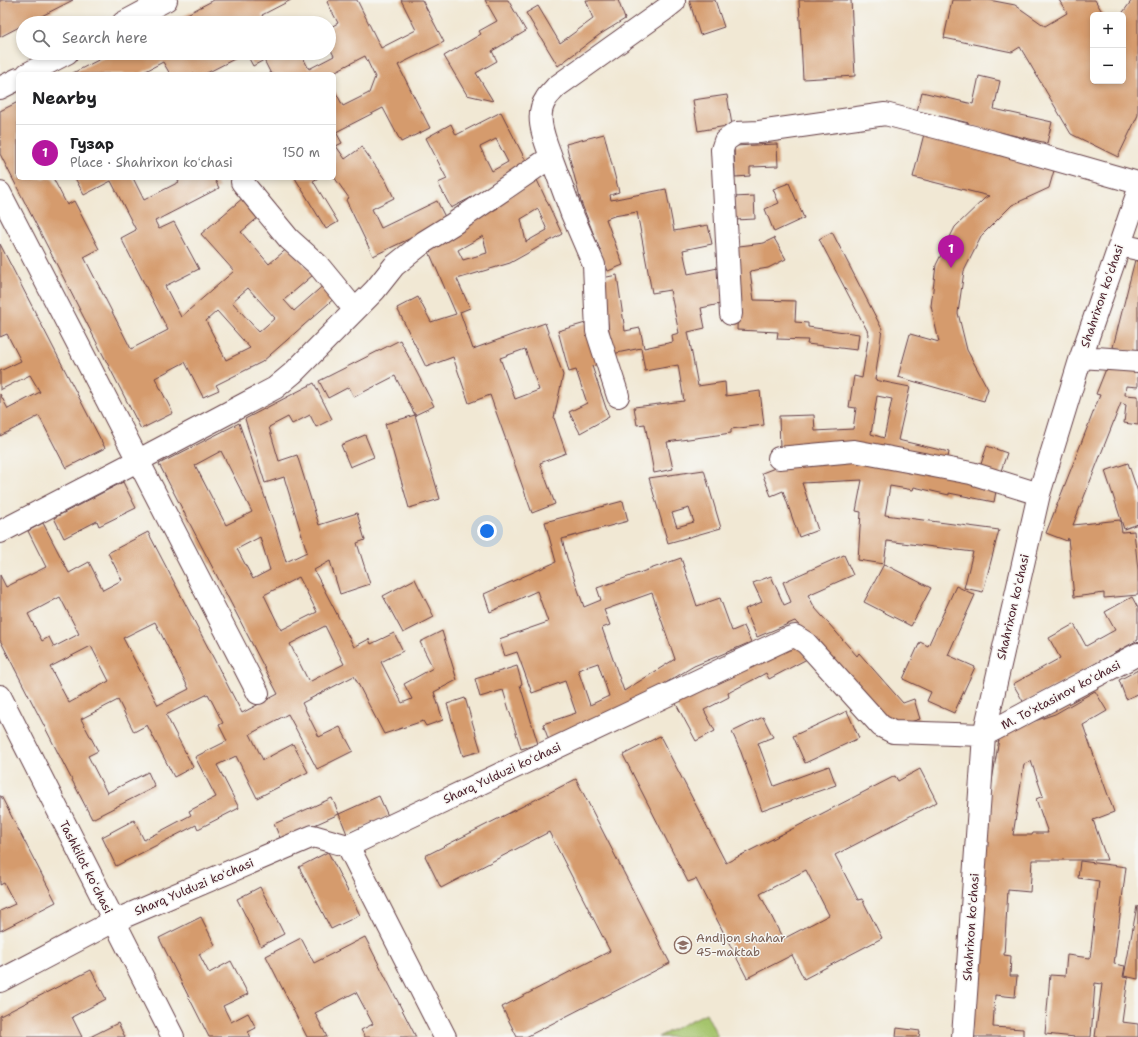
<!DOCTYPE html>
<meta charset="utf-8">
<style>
:root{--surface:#fff;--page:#f2f2f2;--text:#202124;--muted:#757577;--line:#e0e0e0;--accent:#b5179e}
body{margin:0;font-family:"Shantell Sans",sans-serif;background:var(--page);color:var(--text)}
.controls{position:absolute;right:12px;top:12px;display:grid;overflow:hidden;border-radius:6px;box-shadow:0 2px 6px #0003}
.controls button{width:36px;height:36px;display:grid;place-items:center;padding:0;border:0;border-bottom:1px solid var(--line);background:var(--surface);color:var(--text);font:20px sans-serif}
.you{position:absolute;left:487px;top:531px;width:14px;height:14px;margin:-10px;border:3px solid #fff;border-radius:50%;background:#1a73e8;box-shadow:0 0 0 6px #1a73e833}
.badge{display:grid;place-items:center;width:26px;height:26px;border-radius:50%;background:var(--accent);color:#fff;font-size:13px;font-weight:700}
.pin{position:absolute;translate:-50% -33px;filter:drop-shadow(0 1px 2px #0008)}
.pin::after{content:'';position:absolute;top:21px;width:14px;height:12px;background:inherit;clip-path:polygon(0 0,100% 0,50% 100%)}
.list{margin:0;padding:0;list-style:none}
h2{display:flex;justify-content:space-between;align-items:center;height:52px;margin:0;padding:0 16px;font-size:17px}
h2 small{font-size:13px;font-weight:400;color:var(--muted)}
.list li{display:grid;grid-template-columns:26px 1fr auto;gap:12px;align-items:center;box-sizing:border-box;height:56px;padding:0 16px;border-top:1px solid var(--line)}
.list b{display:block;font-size:15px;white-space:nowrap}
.list p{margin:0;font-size:13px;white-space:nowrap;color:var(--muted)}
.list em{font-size:13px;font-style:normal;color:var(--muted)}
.icon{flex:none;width:22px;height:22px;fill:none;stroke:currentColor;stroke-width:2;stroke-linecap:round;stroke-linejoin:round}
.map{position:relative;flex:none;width:1138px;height:1037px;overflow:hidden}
.search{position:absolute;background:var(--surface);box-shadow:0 2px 6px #0003;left:16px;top:16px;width:320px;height:44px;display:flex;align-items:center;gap:10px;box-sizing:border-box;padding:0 14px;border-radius:22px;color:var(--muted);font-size:15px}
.panel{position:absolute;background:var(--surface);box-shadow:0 2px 6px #0003;left:16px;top:72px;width:320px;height:108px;border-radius:6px}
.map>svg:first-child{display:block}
.pitch{fill:#a5c46c;stroke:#78724c}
.building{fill:#d59b6d;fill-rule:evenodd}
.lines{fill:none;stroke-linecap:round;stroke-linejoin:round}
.minor-casing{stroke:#633d44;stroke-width:24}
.minor{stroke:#fff;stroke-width:22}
.labels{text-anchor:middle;stroke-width:3;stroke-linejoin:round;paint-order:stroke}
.street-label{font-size:12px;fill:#4a1f2b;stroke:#f6f6f2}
.education-label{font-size:12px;fill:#785e54;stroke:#f6f6f2;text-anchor:start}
</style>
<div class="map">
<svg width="1138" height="1037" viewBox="0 0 1138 1037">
<rect width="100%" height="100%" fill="#f6f6f2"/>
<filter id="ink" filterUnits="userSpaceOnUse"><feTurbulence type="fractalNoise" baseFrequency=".025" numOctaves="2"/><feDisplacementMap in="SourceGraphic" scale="8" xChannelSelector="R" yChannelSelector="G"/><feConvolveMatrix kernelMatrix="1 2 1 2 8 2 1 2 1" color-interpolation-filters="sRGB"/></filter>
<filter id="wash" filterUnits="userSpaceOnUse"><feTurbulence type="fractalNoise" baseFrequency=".012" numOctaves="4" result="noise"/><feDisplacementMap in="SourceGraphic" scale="16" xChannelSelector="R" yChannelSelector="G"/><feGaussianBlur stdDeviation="0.9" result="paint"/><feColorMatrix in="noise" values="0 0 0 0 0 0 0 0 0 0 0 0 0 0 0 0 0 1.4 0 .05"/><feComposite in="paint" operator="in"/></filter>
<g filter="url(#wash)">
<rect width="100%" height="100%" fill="#f1e8d4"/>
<path class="pitch" d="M706 1013 718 1037H658Z"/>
<g id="blocks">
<path class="building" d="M0 0H73L28 23H23V25L0 37Z
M214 0H291L262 15 266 23H232L229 17 218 23H170Z
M330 0H357L381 48 416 30 401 0H422L444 42 398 65 430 128 401 142 383 108 336 132 342 143 336 146 345 159 362 147 386 181 394 198 372 209 381 228 437 201 447 221 373 256 346 200 349 198 334 177V89L343 106 369 93 375 77 365 56 330 74H271L264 60 253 66 246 53H313L303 58 309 69 334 56 329 46V28L338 23 327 2Z
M485 0H508L526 31 492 51 497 61 476 73 493 101 467 95 444 56 481 34 479 31 497 21Z
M586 0H618L625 19 599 35 558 66 526 13 538 6 560 43 593 19Z
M689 0H715L724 27 700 35Z
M799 0H851L855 76 803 79Z
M952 0H989L1015 5 1045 26 1067 13 1059 0H1095L1104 15H1093V81H1123V15H1121L1132 0H1138V115L1118 157 1071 134 1020 47 1012 52 944 38Z
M112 53H246L205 74H170L163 62 140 74H71Z
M979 76 1000 81 994 109 1052 122 1047 143 968 125 969 123 917 111 922 92 973 104Z
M727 95 732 125 698 131 693 100Z
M18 102V178H53L67 205 74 201 99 249 84 257 131 349 168 330 121 238 136 230 111 181 84 195 75 178H133L144 200 179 182 177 178H214L219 188 155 221 159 229 174 222 199 269 165 286 181 317 234 271 201 234 244 197 260 216 241 232 269 264 289 247 313 275 284 300 294 311 326 283 337 296 262 362 216 385 219 390 203 397 185 362 155 378 173 413 141 429 0 154V111ZM248 288 275 318 259 332 232 302ZM217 311 250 348 226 360 206 321Z
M501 112 527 163 476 195 451 208 438 183 447 179 426 138 451 124 456 135ZM496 139 508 162 492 171 480 147Z
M604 134 619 192 610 195 611 200 666 189 674 231 708 225 712 244 683 250 688 274 718 268 725 303 701 308 705 328 688 332 698 386 725 382 726 396 760 391 764 425 731 429V433L667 442 673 469 654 473 645 424 637 425 634 407 684 401 678 365 645 371 641 348 612 354 602 278 617 275 625 331 640 328 644 348 673 342 672 335 679 333 670 290 652 293 637 212 614 216 606 219 623 265 608 271 581 202 566 144Z
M924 134 1055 167 1049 188 1012 205 982 235 964 271 958 313 967 350 988 389 984 401 898 377 910 334 939 342 931 306 936 265 955 227 985 198 989 196 913 177Z
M777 144 778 166 750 167V176L735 177 734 146Z
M295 178H318L313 181 338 222 326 229Z
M537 180 562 234 510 263 457 279 470 308 460 312 473 349 545 323 563 375 554 418 566 453 540 463 555 504 532 513 490 395 469 403 453 357 426 367 397 308 418 297 431 322 456 314 427 247 498 208 497 202ZM538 209 547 230 526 242 521 219ZM483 236 487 253 463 260 458 250ZM525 349 539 390 515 399 500 358Z
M789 183 804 218 774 232 765 209 779 203 773 189Z
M754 196 755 219 735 220 734 197Z
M832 232 882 329 875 380 910 387 898 440 949 452 946 467 780 449 779 416 814 415 815 431 853 429 856 408 849 407 854 376 862 378 869 334 819 239ZM877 396 892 399 884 438 871 434Z
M774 238 786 259 768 268 750 271 754 300 796 301 795 322 808 323V327L859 334 857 350 807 344 808 340 777 339 778 332 737 330 738 299 731 247 764 243Z
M0 244 105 448 66 468 39 416 0 436V394L8 409 40 392 30 375 0 390V371L21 361 7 334 0 337Z
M1136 256H1138V354L1113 347Z
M589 322 601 363 592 366 609 417 580 433 569 412 587 403 576 370 569 372 558 331Z
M400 340 434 406 415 415 440 499 409 508 385 424 415 415 395 376 354 397 349 387 328 398 319 381Z
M1108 364 1138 366V387L1126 386 1125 395 1138 396V425L1124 423 1126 405 1121 403 1073 525 1120 520 1122 532 1134 531 1138 570V595L1104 598V593L1074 597 1068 538 1067 541 1046 533 1100 395 1096 394Z
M314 383 332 419 316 427 310 415 292 424 288 417 269 427 279 461 297 455 319 525 357 513 365 540 357 543 370 584 340 594 330 561 314 570 354 647 369 639 371 644 394 633 403 651 381 662 402 703 412 699 404 684 433 668 420 642 442 631 457 680 434 692 443 720 426 726 423 721 384 734 354 676 302 703 319 737 340 727 353 751 317 769 288 714 250 734 263 760 293 744 308 772 257 798 236 756 217 765 239 808 198 829 196 825 116 866 102 837 134 820 144 840 191 815 189 811 216 797 195 757 227 741 219 725 223 723 208 694 166 715 193 767 174 777 147 725 134 732 118 700 81 719 98 751 88 756 107 793 148 772 155 787 92 819 0 640V575L6 587 46 567 28 531 43 523 69 573 89 562 103 590 122 580 108 553 148 532 242 713 278 694 159 464 239 423 276 529 286 562 307 552 284 477 265 483 245 419ZM221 451 252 512 226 525 195 465ZM260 537 270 570 253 579 237 549ZM299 577 317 612 281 630 264 595ZM60 597 79 634 54 647 49 637 42 641 28 614ZM155 622 189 689 158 705 123 638ZM325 626 344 664 309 682 290 644ZM91 646 109 681 69 703 50 667Z
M365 435 374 457 350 467 341 445Z
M987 446 1007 453 999 477 979 470Z
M866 457 997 486 994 502 949 493V495L914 487 913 490 890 486 885 515 999 530 983 592 964 588 973 552 887 541 884 564 858 560 861 512 856 511 862 480 802 483 818 530 799 537 783 491 771 496 762 473 793 461Z
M1128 463 1138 492V524L1124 529 1105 471Z
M704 470 721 528 668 543 649 478ZM689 508 694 522 677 527 672 513Z
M123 482 136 508 99 526 97 521 64 538 54 518Z
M623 501 628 521 562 539 567 558 584 607 601 600 597 588 681 558 697 606 720 598 732 631 744 626 751 642 694 666 629 705 549 741 543 724 576 713 565 681 532 693 517 652 505 656 499 639 548 622 537 591 490 612 484 594 556 562 545 522ZM652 593 675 659 624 691 602 628 610 625 604 610ZM598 663 609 696 590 705 578 670Z
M844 555 853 575 808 595 815 608 857 656 859 653 903 703 914 699 920 719 890 728 795 621 757 637 745 609 762 602 753 583 771 576 784 605 791 602 783 582Z
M884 564 931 588 911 626 864 602Z
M415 579 434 617 403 633 383 596Z
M956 586 975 595 948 655 975 667 954 713 927 701 931 692 903 679 920 642 928 646Z
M1132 597 1138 608V640L1024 703 1013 684 1060 658 1049 638 1074 624 1086 646 1115 630 1105 612Z
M796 639 807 659 769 679 766 673 728 693 729 697 704 710 715 731 696 741 675 702Z
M517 666 522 684 520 685 538 744 521 749 503 690 480 697 475 679Z
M1138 670V694L1126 699 1119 680Z
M1095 691 1107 711 1083 725 1114 812 1093 820 1107 860H1032L1030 892 1008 890 1004 955 1011 956 1010 976H1017L1015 997 995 995 993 1027 1023 1029V1037H971L979 859 1000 733 1055 714ZM1031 761 1043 796 1036 799 1048 833H1033L1032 835H1013L1024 764Z
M465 698 481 751 463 756 447 704Z
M847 711 859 738 805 763 793 736Z
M763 717 773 737 758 743 774 786 829 766 836 785 762 811 741 752 732 732Z
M660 736 726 863 895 776 898 781 920 769 937 802 835 855 858 900 862 899 882 938 804 979 792 955 747 978 696 879 688 882 623 755ZM806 870 829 915 783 939 760 894Z
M576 779 670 963 526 1037H517L502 1007 610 951 549 832 441 888 425 856Z
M0 796H1L56 902 0 931V911L15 904 4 883 0 885Z
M379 796 388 816 347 834 339 814 281 840 274 824 332 798 339 814Z
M328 852 360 915 331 929 299 867Z
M1080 861 1126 867 1114 964 1125 966 1123 977 1128 978 1122 1022 1138 1024V1037H1095L1102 984 1095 983 1091 1037H1075L1045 1034 1050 975 1065 976 1067 955 1090 958 1099 881 1078 878Z
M260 887 284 934 261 946 237 899Z
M1137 906 1138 907V979L1124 976Z
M201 917 215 945 199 954 209 973 231 961 248 994 223 1006 231 1022 248 1013 256 1028 248 1032 251 1037H209L159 938Z
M365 937 416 1037H365L361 1030 373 1024 356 992 315 1013 327 1037H307L266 956 301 938 314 963Z
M91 970 106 999 72 1017 82 1037H0V1016Z
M118 1023 125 1037H90Z
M897 1028 920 1031 919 1037H896Z"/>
</g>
</g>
<g filter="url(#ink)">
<use href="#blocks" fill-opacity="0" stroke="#633d44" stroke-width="1"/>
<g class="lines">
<defs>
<path id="minor" d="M123 23 166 0
M27 74 67 53
M0 88 18 79
M551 157 572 214 594 265 597 331 618 396
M242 182 289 239 318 265 355 310
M0 193 258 693
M1120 245 1138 249
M731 314 722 150 725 141 736 133 759 132 885 114 997 143 1138 183
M1081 357 1138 361
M779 458 854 451 971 473 1039 494
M0 532 139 460 275 388 293 373 375 290 394 266 424 242 453 224 551 157C545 140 534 116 546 99 548 95 553 91 556 87L664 10 674 2V0
M0 696 173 1037
M348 846 445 1037
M0 981 114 921 313 836 348 846 786 639 795 636 806 643 881 726 893 732 984 735 1138 654
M963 1037 984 735 1039 494 1081 357 1138 192"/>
</defs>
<use href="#minor" class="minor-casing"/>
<use href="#minor" class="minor"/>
</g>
</g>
<defs>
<symbol id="school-ring" viewBox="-11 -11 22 22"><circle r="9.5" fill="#f6f6f2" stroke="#8d6e63" stroke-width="1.5"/><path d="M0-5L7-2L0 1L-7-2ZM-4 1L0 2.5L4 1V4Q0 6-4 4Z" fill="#8d6e63"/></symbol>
</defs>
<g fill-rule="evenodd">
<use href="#school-ring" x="673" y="935" width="20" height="20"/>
</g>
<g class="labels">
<g class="street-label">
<text transform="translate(1102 296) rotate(-71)" y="4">Shahrixon koʻchasi</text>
<text transform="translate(1013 607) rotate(-77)" y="4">Shahrixon koʻchasi</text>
<text transform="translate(1061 695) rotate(-28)" y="4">M. Toʻxtasinov koʻchasi</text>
<text transform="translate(502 773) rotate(-25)" y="4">Sharq Yulduzi koʻchasi</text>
<text transform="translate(86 867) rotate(63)" y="4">Tashkilot koʻchasi</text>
<text transform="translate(194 887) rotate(-23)" y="4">Sharq Yulduzi koʻchasi</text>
<text transform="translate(971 927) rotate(-86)" y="4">Shahrixon koʻchasi</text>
</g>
<g class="education-label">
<text x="696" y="942">Andijon shahar<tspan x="696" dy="14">45-maktab</tspan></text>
</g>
</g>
</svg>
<div class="controls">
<button>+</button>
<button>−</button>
</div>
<div class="you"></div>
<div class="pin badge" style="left:951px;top:268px">1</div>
<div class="search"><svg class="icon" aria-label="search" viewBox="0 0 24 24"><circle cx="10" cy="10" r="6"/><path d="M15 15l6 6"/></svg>Search here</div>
<section class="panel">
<h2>Nearby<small></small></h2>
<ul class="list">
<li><span class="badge">1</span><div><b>Гузар</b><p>Place · Shahrixon koʻchasi</p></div><em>150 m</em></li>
</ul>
</section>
</div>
